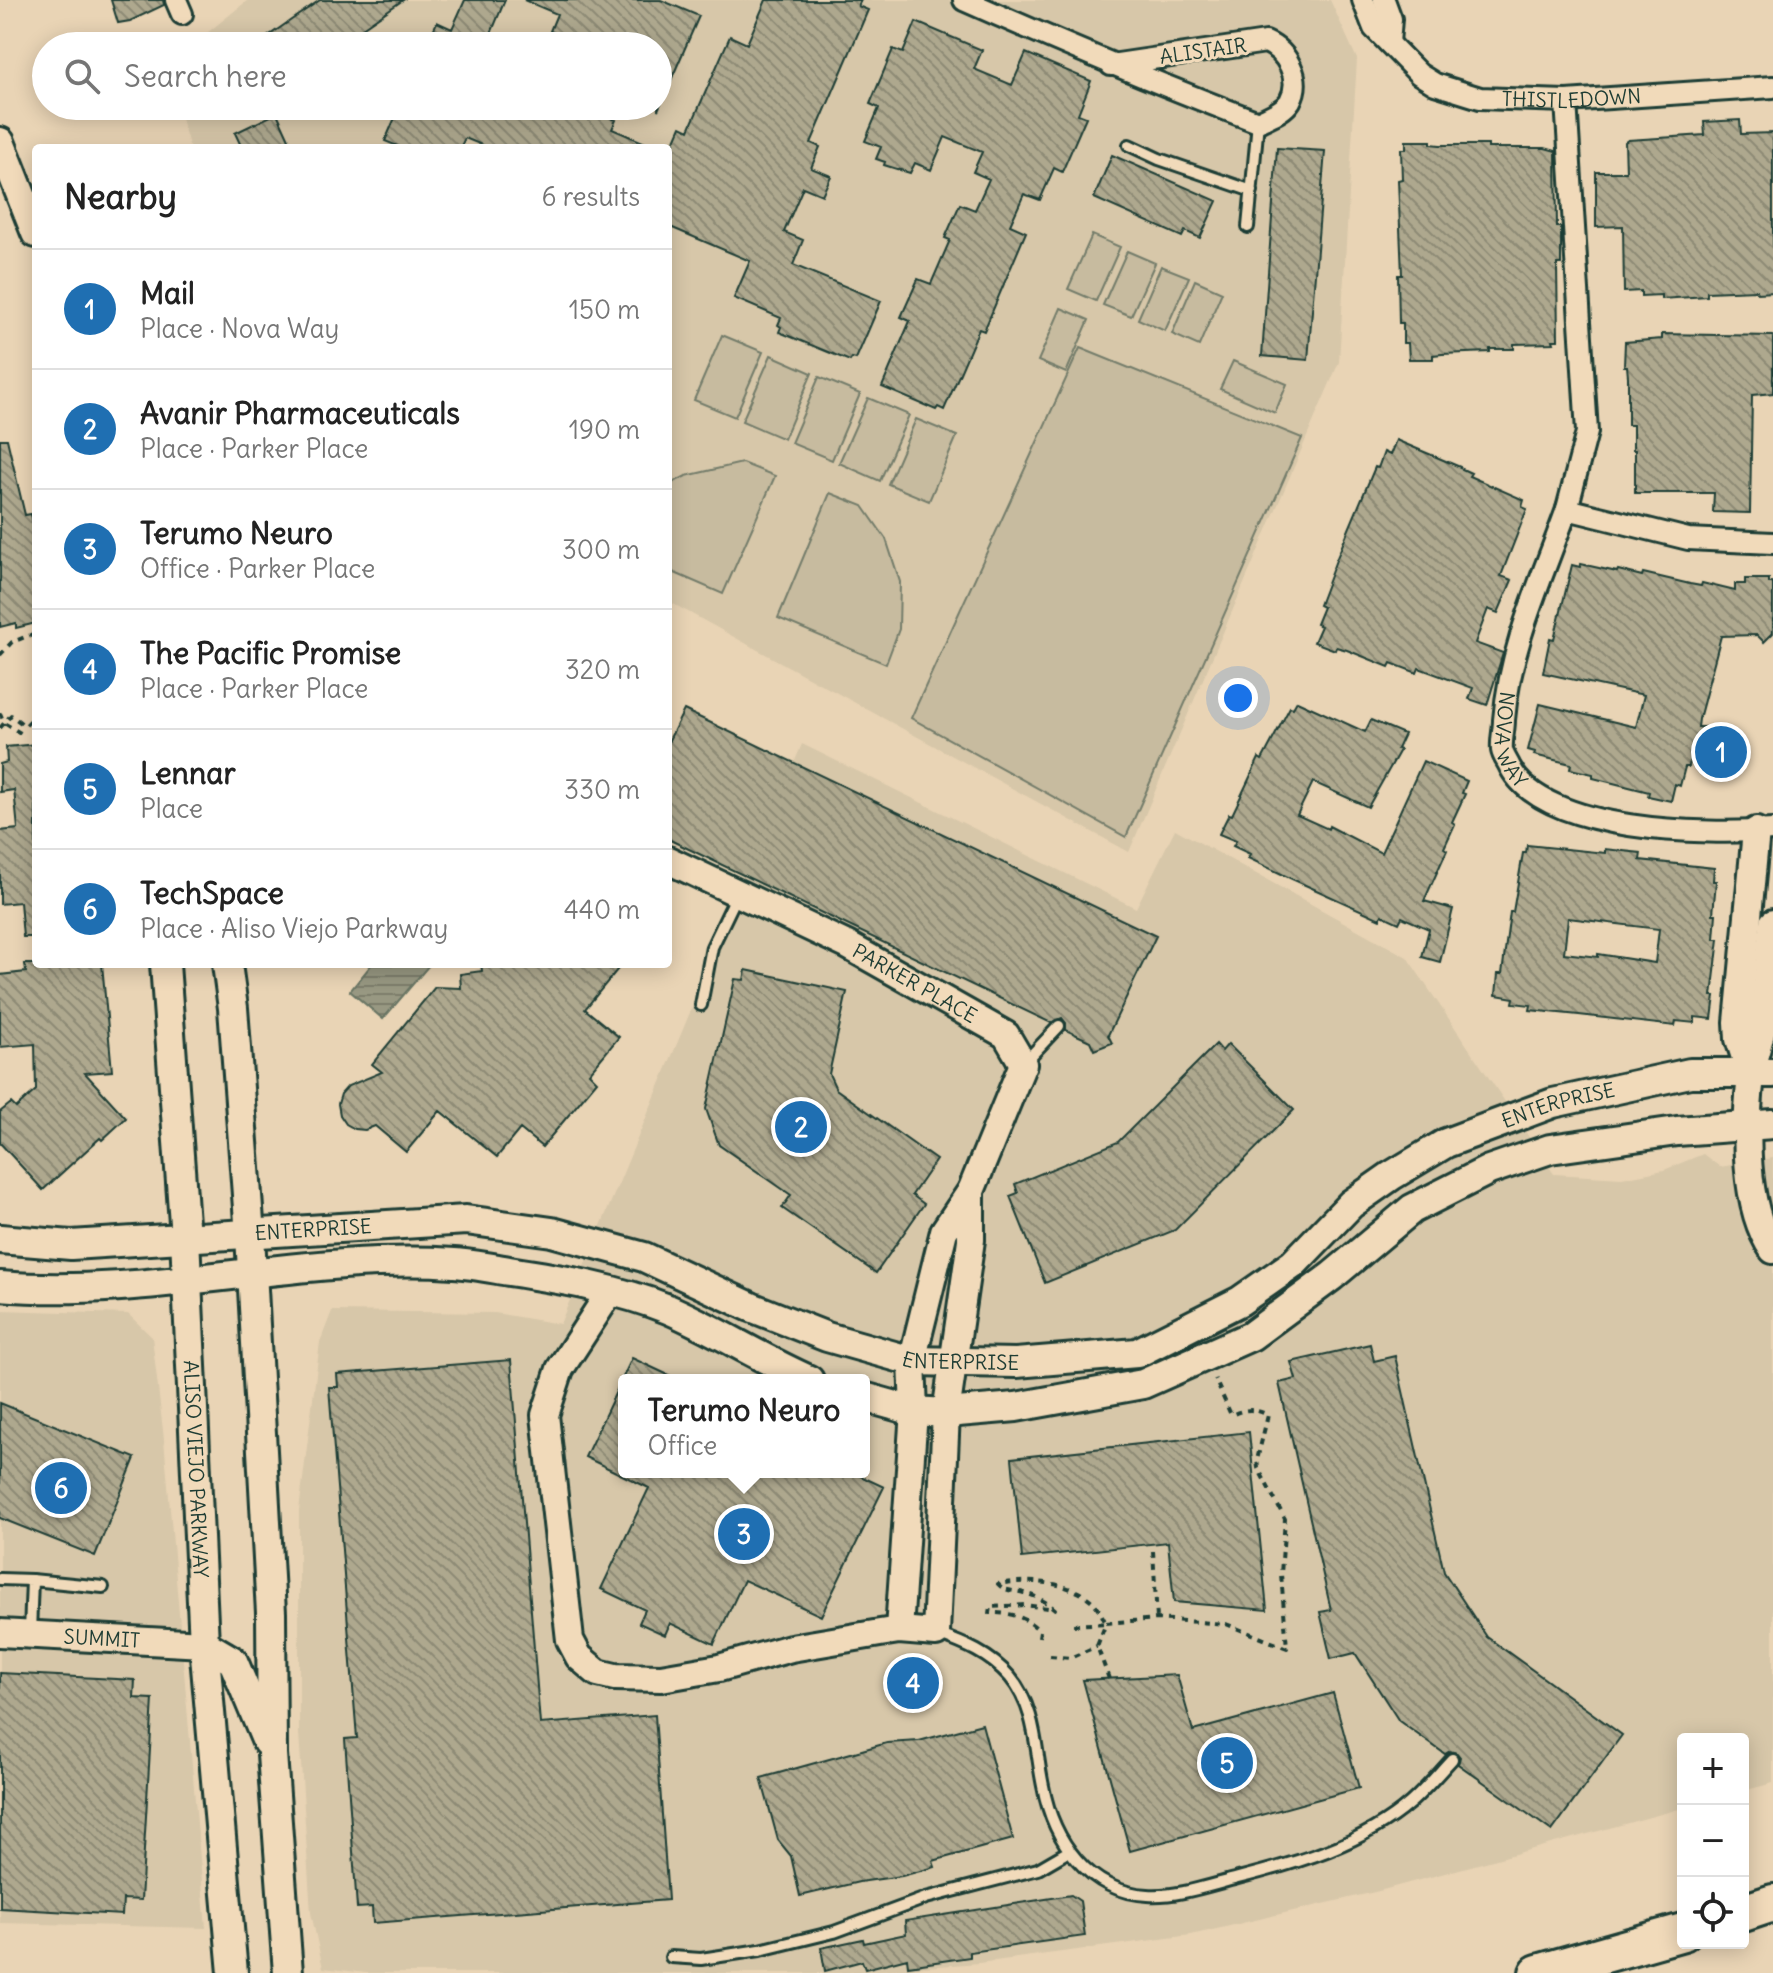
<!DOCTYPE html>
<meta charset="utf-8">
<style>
:root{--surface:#fff;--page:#f2f2f2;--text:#222;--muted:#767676;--line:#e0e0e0;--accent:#1f6fb2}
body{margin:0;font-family:Delius,sans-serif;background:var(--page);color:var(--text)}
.controls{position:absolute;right:24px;bottom:24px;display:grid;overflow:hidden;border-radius:8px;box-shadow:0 4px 20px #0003}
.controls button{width:72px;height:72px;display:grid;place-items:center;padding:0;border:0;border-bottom:2px solid var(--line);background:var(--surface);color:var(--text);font:40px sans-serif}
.you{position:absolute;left:1238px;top:698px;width:28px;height:28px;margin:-20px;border:6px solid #fff;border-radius:50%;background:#1a73e8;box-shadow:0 0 0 12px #1a73e833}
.badge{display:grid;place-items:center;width:52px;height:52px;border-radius:50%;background:var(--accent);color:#fff;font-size:26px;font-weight:700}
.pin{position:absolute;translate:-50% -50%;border:4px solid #fff;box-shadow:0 2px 8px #0006}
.popup{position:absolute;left:618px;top:1374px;width:252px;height:104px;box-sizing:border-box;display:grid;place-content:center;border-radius:8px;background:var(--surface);filter:drop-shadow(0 2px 6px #0005);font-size:26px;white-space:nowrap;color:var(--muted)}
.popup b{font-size:30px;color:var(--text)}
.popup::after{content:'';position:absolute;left:50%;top:100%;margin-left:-16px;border:16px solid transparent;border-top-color:var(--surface)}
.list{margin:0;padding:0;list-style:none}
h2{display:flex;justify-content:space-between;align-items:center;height:104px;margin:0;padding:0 32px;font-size:34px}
h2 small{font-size:26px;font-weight:400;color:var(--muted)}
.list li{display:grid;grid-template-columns:52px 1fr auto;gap:24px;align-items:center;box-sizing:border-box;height:120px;padding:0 32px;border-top:2px solid var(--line)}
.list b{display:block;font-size:30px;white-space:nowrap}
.list p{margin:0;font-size:26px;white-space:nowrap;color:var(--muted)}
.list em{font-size:26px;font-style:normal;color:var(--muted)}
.icon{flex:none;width:44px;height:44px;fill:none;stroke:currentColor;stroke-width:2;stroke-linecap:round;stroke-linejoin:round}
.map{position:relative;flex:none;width:1773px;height:1973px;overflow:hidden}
.search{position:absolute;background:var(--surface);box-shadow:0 4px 20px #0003;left:32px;top:32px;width:640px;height:88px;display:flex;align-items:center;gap:20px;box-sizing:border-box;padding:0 28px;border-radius:44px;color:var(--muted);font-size:30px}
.panel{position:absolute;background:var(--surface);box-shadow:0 4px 20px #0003;left:32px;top:144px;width:640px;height:824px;border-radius:8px}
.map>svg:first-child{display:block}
.built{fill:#d7c7a9;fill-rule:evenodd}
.green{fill:#c7bb9f;stroke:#737c6a;stroke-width:2}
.water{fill:url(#water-rules);stroke:#687463;stroke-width:2}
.building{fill:url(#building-back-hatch);stroke:#1f3d34;stroke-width:2;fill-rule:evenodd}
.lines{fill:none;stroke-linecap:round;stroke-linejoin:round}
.service-casing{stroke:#1f3d34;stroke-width:16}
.minor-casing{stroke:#1f3d34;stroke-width:26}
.tertiary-casing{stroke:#1f3d34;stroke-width:32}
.secondary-casing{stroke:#1f3d34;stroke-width:34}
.motorway-casing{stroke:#1f3d34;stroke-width:42}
.path{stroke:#1f3d34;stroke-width:4;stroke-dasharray:6 6;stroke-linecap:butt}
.service{stroke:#f1daba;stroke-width:10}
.minor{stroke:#f1daba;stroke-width:20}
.tertiary{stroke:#f1daba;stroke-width:26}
.secondary{stroke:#f1daba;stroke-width:28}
.motorway{stroke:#f1daba;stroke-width:36}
.labels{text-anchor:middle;stroke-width:6;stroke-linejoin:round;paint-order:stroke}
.street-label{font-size:20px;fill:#1f3d34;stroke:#f1daba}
</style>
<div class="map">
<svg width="1773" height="1973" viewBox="0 0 1773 1973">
<defs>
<pattern id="water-rules" width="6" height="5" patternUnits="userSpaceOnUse" patternTransform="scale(2)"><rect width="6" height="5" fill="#989882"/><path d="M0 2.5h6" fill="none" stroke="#7b7d6b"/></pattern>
<pattern id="building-back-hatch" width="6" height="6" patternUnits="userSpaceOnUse" patternTransform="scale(2)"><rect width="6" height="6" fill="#aea88e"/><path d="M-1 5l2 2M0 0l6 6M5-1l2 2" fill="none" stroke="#8d8a75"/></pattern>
</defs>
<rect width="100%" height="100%" fill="#e9d4b5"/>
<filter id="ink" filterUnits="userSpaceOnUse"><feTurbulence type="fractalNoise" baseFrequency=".0125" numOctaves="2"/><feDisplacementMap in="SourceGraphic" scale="16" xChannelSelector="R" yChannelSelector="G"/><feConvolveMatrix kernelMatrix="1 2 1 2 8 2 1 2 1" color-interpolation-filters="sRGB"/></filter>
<g filter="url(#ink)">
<path class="built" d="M248 0H1330L1357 59 1339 362 1129 852 668 601V148H190L177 106H658V46H191Z
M802 744 1136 908 1175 829 1407 957 1554 1174 1622 1178 1664 1170 1703 1154 1720 1167 1773 1158V1783L1743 1791V1739H1683V1808L1379 1891 1191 1935 979 1963 845 1973H366L323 1968 311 1913 299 1733V1511L320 1342 332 1311 495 1313 560 1324ZM624 1380H864V1472H624Z
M0 1310 128 1314 152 1337 164 1439 206 1928 0 1923Z"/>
<path class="green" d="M1092 235 1120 247 1096 301 1068 289Z
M1127 251 1155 263 1131 316 1103 305Z
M1161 266 1189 277 1165 331 1138 319Z
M1195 280 1222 292 1199 346 1172 334Z
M1061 308 1089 320 1066 373 1038 361Z
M722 335 763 352 735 417 694 400Z
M1080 348 1302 438 1126 837 911 718Z
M771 355 812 373 784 439 742 421Z
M1233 361 1287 384 1275 413 1220 389Z
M819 377 860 394 832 460 791 443Z
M868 398 909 415 880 481 839 463Z
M916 419 957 436 929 501 888 484Z
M742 463 775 476 723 594 668 570V485L686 476Z
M830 493 863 506 886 539 900 582 899 629 886 664 778 618Z"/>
<path class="water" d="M372 964H430L383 1019 350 991Z"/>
<path class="building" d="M111 0H163L164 5 130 21 118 23Z
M320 0H403L336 46H254Z
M465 0H505L487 43 493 46H426L437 22 452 29Z
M524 0H661L699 16 658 110V46H585L550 31 557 14Z
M766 0H861L858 6 868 10 811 143 820 147 811 168 831 176 822 195 803 187 784 232 803 240 793 265 881 301 856 359 852 358 850 361 779 332 781 327 778 325 781 318 734 298 750 261 668 226V156L681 126 689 130 730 36 747 44Z
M916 22 982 50 974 69 1012 85 1026 53 1091 81 1078 114 1086 117 1062 172 1054 168 1040 200 1024 194 1010 225 1026 232 984 331 979 329 944 410 938 407 936 410 882 387 910 321 901 317 918 279 931 284 950 240 945 238 960 204 975 210 989 179 973 172 982 152 945 137 931 170 915 163 910 173 884 165 885 162 876 159 881 147 865 141 879 108 870 104 893 49 903 53Z
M400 106H584L616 120 612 129 657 148H489L465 138 460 148H402L385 141Z
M277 113 293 148H242L235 133Z
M1740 120 1741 134 1773 133V292L1757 293 1756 290 1707 292V296L1661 299V295L1641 296V291L1624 292 1623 226 1596 227V172H1626L1625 142 1628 140 1705 135 1704 122Z
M1406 141H1431V144L1440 145H1488V148H1545L1556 151 1557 227H1561V264H1557L1558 340H1553L1554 343 1514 344V349H1490V352L1442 354 1433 355V359H1409L1408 343H1403V323H1399L1398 275H1402L1398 180 1402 179 1401 149H1406Z
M1277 148 1325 151 1308 360 1262 356Z
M1112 155 1217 201 1200 238 1185 231 1182 237 1094 198Z
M1662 334 1773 336V393L1752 395 1750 513 1713 512 1714 493H1635V450H1633V425H1628V377L1627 366H1624L1625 342 1662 339Z
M0 439H7L25 515 31 514 36 537V623L16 628V623L0 627Z
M1396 440 1460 467V468L1471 473 1469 476 1524 500 1522 507 1527 509 1501 576 1512 580 1498 613 1488 609 1475 643 1503 653 1487 705 1469 699 1473 688 1419 668 1417 673 1391 663 1389 667 1347 650 1336 647 1335 650 1314 642 1321 626 1316 624 1323 607 1319 605 1336 560 1375 467 1378 468 1384 452 1390 455Z
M1581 564 1617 572 1618 570 1642 576 1643 573 1690 584 1701 586 1702 583 1735 591V584H1745V579H1769V583H1773V633L1764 642 1757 635 1721 636 1699 719 1698 727H1725V743H1731V760H1690L1689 767H1685L1680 786 1675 784 1671 801 1648 796 1649 792 1593 778V774L1570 769 1571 764 1534 755 1535 752 1528 750 1540 704 1636 727 1644 695 1543 673 1550 638 1554 639 1572 565 1580 567Z
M1297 701 1365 732 1371 720 1404 734 1397 749 1400 750 1368 807 1313 782 1297 815 1328 829 1329 826 1381 853 1423 761 1467 781 1462 793 1465 794 1452 822 1455 824 1444 848 1447 850 1424 901 1453 909 1440 962 1422 957 1429 929 1402 917 1399 923 1382 915 1380 919 1292 879 1248 858 1250 854 1233 846 1236 841 1219 834 1229 814 1232 815 1259 758 1262 760 1290 707 1293 708Z
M684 710 1156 936 1108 1035 1112 1043 1094 1050 1090 1041 1066 1030V1023L1062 1018 1051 1023 668 839V742Z
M36 744V937H23L20 902 0 904V831L18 829 14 790 0 792V764L7 762 6 747Z
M1527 845 1605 853V849L1641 853 1640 860 1714 868 1713 881H1716L1713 914H1716L1714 939H1719L1712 996H1715L1712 1019 1695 1017V1023L1676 1021 1675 1026 1579 1015 1530 1010 1531 1005 1513 1003 1514 998 1496 995 1498 974H1502L1510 912H1513L1523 853H1526ZM1568 918 1659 929 1655 963 1598 954V957L1564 953Z
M25 964H102L112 1071 85 1073 126 1118 102 1140 100 1138 43 1190 0 1143V1112L11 1103 16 1108 36 1090 35 1044 0 1047V975L26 972Z
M481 964H622L585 1009 619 1037 589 1073 597 1081 542 1147 520 1129 497 1157 440 1111 406 1152 375 1126 365 1130 355 1129 346 1124 340 1115 338 1104 341 1094 348 1086 382 1072 372 1064 435 987 461 988 460 974 482 971Z
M746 970 847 992 829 1074 836 1089 936 1160 912 1195 924 1204 876 1273 782 1208 791 1195 719 1145 706 1109 735 979 744 980Z
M1216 1044 1222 1051 1228 1044 1294 1110 1175 1230 1045 1283 1010 1196 1018 1193 1015 1184 1118 1142Z
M1370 1344 1374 1361 1395 1356 1444 1572 1487 1637 1622 1735 1552 1831 1458 1764 1460 1757 1457 1753 1450 1751 1445 1754 1399 1721 1355 1653 1331 1659 1320 1612 1331 1610 1279 1383 1296 1379 1291 1362Z
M632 1358 679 1380H624V1472H852L884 1487 821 1616 744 1580 714 1644 670 1623 665 1635 639 1623 645 1610 601 1589 649 1488 585 1457Z
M511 1360 540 1724 655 1715 668 1900 373 1923 372 1907 357 1908 356 1894 345 1739 357 1738 329 1387H338L337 1374Z
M0 1403 135 1458 95 1556 0 1518Z
M1249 1432 1267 1610 1174 1602 1168 1542 1022 1558 1012 1458Z
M0 1673 135 1680 134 1698 153 1699 141 1900 123 1899 122 1915 0 1908Z
M1177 1675 1193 1731 1333 1693 1359 1788 1130 1851 1083 1680Z
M982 1724 1013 1839 933 1861 935 1867 902 1876 859 1882 800 1896 791 1856 778 1840 761 1778 887 1743 919 1741Z
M1071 1895 1080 1901 1085 1936 970 1952V1957L908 1966 907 1958 865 1969 862 1961 825 1971 821 1948 863 1939 864 1943 906 1934 905 1921Z"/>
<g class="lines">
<defs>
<path id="service" d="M1129 145 1159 159 1252 191
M1248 227 1258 122
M701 1005 712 947 737 895
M1024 1063 1059 1026
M0 1579 32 1580 30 1632
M32 1580 103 1587
M937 1634C965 1644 990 1654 1010 1677 1036 1708 1035 1748 1043 1786 1053 1840 1088 1892 1148 1895 1177 1897 1210 1885 1238 1878 1297 1863 1363 1844 1410 1803 1425 1790 1438 1774 1452 1759
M671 1957 701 1959 760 1950 834 1932 926 1898 1038 1869 1069 1851"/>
<g id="minor">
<path d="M176 0 182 14"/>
<path d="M964 0C1061 43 1158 84 1258 122 1269 116 1283 112 1290 101 1303 78 1286 51 1266 42L1111 65"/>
<path id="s1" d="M1363 0 1374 28 1419 74 1435 84 1480 98 1566 101 1773 87"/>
<path d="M1384 0 1391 19 1389 43"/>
<path d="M1566 101 1587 432 1567 509"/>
<path id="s2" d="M1773 543 1688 539 1567 509C1542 579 1510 645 1504 720 1504 729 1501 741 1502 750 1503 756 1508 762 1510 767 1544 833 1707 835 1773 830"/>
</g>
<g id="tertiary">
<path id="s3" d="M668 860 847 945 1006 1035 1023 1064 971 1191 944 1231 912 1361 914 1411 899 1630"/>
<path d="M1773 923C1769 956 1767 989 1763 1022 1761 1040 1752 1057 1751 1076 1745 1127 1743 1206 1773 1250"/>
<path d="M1750 1073 1739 1039 1738 1022 1756 831"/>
<path d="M610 1292 560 1369 545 1415 570 1640 579 1657 598 1673 615 1677 661 1678 719 1668 791 1648 880 1633 899 1630 936 1633 946 1413 971 1240V1191"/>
<path id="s4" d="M0 1633 204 1644"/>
</g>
<g id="secondary">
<path d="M0 142 36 233"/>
<path id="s5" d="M165 964 185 1237 204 1644 233 1973"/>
<path d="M227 964 233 1008 250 1235 271 1613 272 1754 288 1973"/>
<path id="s6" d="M0 1239 71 1245 466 1220 552 1232 644 1257 751 1307 827 1337 912 1361 1016 1363 1137 1353 1240 1301 1293 1264 1351 1204 1391 1176 1446 1143 1553 1103 1690 1073H1773"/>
<path d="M0 1286C152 1299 303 1253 454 1263 472 1264 491 1268 509 1271 561 1279 618 1289 668 1309 715 1329 761 1359 809 1380"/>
<path d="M864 1397 914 1411 946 1413 1016 1407 1143 1384 1251 1336 1332 1276 1412 1209 1489 1170 1550 1149 1677 1131 1773 1124"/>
<path d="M204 1644 233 1661 267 1742"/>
</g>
<path id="motorway" d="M1743 1913 1773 1903
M1538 1973 1683 1932"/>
</defs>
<use href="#service" class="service-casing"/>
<use href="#minor" class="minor-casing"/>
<use href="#tertiary" class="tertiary-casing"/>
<use href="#secondary" class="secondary-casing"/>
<use href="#motorway" class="motorway-casing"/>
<path class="path" d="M0 655 12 642 36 633
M0 713 4 723 22 734
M0 728 11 715 25 726 30 721 36 723
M1153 1551 1157 1619
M1039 1637 1040 1631C1023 1615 1011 1613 989 1613L990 1607 1025 1605 1055 1609C1045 1601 1036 1596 1024 1593 1014 1590 1005 1592 998 1584 1027 1579 1069 1581 1092 1601 1098 1606 1102 1616 1106 1623L1072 1625
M1050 1656 1070 1658 1097 1646
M894 1684a19 19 0 1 1 38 0a19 19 0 1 1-38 0Z
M1109 1679 1097 1646 1106 1623 1157 1619 1226 1624 1287 1648 1281 1574 1285 1519 1258 1468 1257 1460 1268 1415C1254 1408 1245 1409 1231 1415L1215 1379"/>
<use href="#service" class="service"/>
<use href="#minor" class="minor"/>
<use href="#tertiary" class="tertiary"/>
<use href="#secondary" class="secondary"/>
<use href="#motorway" class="motorway"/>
</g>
</g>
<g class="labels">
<g class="street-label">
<text transform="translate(1203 51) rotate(-8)" y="7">ALISTAIR</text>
<text dy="7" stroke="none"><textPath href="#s1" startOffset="252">THISTLEDOWN</textPath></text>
<text dy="7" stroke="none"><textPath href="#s2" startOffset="452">NOVA WAY</textPath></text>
<text dy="7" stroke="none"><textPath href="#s3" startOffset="276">PARKER PLACE</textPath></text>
<text dy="7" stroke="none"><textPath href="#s6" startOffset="1658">ENTERPRISE</textPath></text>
<text dy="7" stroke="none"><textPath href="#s6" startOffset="314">ENTERPRISE</textPath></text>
<text dy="7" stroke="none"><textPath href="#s6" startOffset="986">ENTERPRISE</textPath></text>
<text dy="7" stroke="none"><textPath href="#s5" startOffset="506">ALISO VIEJO PARKWAY</textPath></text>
<text dy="7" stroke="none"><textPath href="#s4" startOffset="102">SUMMIT</textPath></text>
</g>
</g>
</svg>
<div class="controls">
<button>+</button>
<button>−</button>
<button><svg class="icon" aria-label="locate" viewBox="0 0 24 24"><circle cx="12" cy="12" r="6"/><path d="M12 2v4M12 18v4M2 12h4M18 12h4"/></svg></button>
</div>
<div class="you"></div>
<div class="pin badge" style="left:1721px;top:752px">1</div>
<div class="pin badge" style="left:801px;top:1127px">2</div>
<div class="pin badge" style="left:744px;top:1534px">3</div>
<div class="popup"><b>Terumo Neuro</b>Office</div>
<div class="pin badge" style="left:913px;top:1683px">4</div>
<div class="pin badge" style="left:1227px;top:1763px">5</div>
<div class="pin badge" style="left:61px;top:1488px">6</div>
<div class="search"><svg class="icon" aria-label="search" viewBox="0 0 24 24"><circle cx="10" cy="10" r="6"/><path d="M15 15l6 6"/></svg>Search here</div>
<section class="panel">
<h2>Nearby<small>6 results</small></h2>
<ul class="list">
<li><span class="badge">1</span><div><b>Mail</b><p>Place · Nova Way</p></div><em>150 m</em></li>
<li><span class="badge">2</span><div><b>Avanir Pharmaceuticals</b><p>Place · Parker Place</p></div><em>190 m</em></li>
<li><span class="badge">3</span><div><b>Terumo Neuro</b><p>Office · Parker Place</p></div><em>300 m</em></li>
<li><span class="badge">4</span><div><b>The Pacific Promise</b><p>Place · Parker Place</p></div><em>320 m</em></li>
<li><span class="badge">5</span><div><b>Lennar</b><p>Place</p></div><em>330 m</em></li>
<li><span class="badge">6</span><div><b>TechSpace</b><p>Place · Aliso Viejo Parkway</p></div><em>440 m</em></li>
</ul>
</section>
</div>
